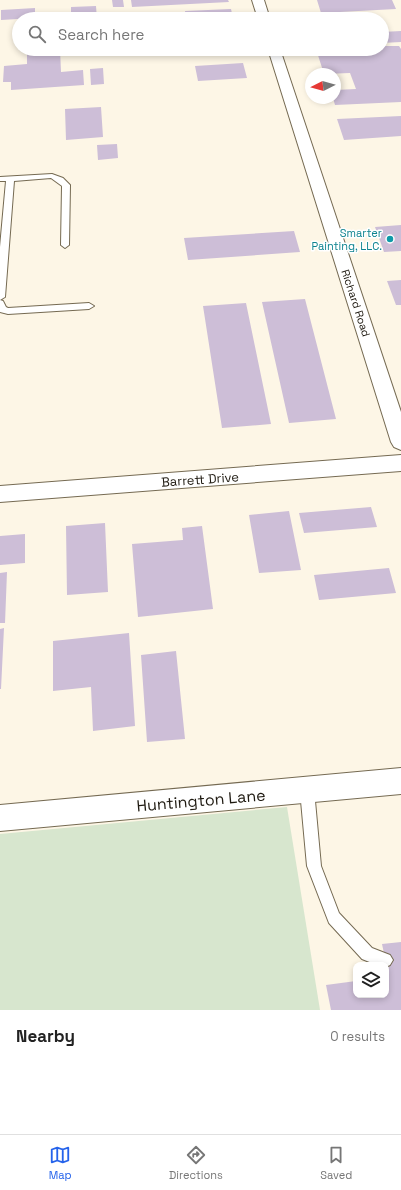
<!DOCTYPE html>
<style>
:root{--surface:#fff;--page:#f2f2f2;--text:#222;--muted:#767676;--line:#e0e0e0;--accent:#2563eb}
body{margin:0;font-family:"Space Grotesk",sans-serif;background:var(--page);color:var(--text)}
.controls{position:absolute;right:12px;bottom:12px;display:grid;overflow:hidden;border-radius:8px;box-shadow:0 2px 6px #0003}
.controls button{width:36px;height:36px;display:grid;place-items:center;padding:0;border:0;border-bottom:1px solid var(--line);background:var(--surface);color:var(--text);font:20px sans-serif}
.compass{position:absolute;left:305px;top:68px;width:36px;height:36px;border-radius:50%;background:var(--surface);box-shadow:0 2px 6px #0003;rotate:264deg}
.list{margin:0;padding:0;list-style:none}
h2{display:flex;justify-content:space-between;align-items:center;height:52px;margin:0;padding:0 16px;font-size:17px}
h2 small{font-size:13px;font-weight:400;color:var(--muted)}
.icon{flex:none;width:22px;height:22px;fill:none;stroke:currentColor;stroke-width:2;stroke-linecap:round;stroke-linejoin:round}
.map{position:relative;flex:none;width:401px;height:1010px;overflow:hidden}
.search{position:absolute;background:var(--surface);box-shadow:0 2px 6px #0003;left:12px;right:12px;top:12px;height:44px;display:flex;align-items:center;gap:10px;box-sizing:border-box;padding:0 14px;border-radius:22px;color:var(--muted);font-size:15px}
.sheet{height:124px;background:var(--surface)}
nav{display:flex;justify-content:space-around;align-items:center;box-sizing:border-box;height:56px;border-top:1px solid var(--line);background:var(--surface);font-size:11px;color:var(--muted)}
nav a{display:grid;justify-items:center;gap:2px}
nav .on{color:var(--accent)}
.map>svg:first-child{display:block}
.green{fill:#d7e6ce}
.building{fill:#cdbed7}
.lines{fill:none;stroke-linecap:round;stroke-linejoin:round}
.service-casing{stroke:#756a52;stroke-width:2}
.minor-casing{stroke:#756a52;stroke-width:2}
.service{fill:#fff;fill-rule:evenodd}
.minor{fill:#fff;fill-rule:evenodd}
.culture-dot{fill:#0f9aa8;stroke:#fff;stroke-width:1.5}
.labels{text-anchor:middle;stroke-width:3;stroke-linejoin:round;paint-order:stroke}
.far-culture-label{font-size:11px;fill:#0d838f;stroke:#fff;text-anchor:end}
.far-street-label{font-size:11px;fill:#1f1a11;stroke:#fff}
.street-label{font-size:13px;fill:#1f1a11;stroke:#fff}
.near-street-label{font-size:16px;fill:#1f1a11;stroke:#fff}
</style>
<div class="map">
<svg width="401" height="1010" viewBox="0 0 401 1010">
<rect width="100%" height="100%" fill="#fdf6e6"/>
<path class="green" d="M287 807 320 1010H0V834Z"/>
<path class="building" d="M112 0H123L124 7H113Z
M131 0H228L229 2 132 7Z
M317 0H392L396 9 321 13Z
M96 6 97 19H71V7Z
M35 8V18L1 20V10Z
M231 9 233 18 186 19 185 11Z
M401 31V42L382 43V32Z
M382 46H399L401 49V102L335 105 333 98H335V90L356 89 350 73 324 74 316 49H382Z
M27 49H60L61 72 83 70 84 85 11 90V82H3L4 66 27 64Z
M125 49H165V50L126 52Z
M243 63 247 78 198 81 195 66Z
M103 68 104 84 91 85 90 69Z
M101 107 103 137 66 140 65 109Z
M401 116V136L344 140 337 119Z
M117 144 118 158 98 160 97 145Z
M401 225V251L384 252 375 227Z
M294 231 300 252 188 260 184 238Z
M401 280V305H396L387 281Z
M305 299 336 419 289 423 262 302Z
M246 303 271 424 222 428 203 306Z
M371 507 377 527 304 533 299 513Z
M289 511 301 570 259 573 249 515Z
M105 523 108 592 67 595 66 526Z
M202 526 213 609 138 617 132 544 183 540 182 528Z
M25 534V563L0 565V536Z
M389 568 396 593 319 600 314 575Z
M7 572 5 623H0V573Z
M4 628 1 689H0V629Z
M129 633 135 726 93 731 91 687 53 691V641Z
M176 651 185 739 147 742 141 655Z
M401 942V1010H331L326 985 356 981V995H386V978L389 977 382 944Z"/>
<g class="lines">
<defs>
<path id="service" d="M52 174 63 178 70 185 69 245 65 248 61 245 62 186 51 178 14 181 5 297 0 300 3 301 6 307 8 308 89 303 94 306 89 309 8 314 0 312V247L6 181H0V177Z
M307 783 312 785 314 790 321 866 339 913 372 948 390 955 393 960 390 965 386 967V965H377L362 959 329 923 307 866 300 790 302 785Z"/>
<path id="minor" d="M252 0H264L270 19H258Z
M268 49H280L401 412V450L394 447 391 442Z
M401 455V471L0 502V486Z
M401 768V794L0 831V805Z"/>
</defs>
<use href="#service" class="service-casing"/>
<use href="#minor" class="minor-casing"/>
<use href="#service" class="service"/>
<use href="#minor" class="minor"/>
</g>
<circle class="culture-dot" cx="390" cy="239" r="4"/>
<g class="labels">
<g class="far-culture-label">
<text x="382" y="237">Smarter<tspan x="382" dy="13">Painting, LLC.</tspan></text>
</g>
<g class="far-street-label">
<text transform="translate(356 303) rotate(72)" y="4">Richard Road</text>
</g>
<g class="street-label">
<text transform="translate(200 479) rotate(-4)" y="5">Barrett Drive</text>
</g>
<g class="near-street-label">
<text transform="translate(201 800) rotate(-5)" y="6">Huntington Lane</text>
</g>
</g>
</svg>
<div class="controls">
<button><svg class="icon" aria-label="layers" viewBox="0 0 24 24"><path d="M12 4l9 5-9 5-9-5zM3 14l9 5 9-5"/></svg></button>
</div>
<svg class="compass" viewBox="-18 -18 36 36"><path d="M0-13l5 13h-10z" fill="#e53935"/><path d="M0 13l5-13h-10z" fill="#767676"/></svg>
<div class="search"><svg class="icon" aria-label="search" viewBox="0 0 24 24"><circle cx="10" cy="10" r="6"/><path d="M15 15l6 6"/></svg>Search here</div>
</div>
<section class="sheet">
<h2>Nearby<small>0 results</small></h2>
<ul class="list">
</ul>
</section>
<nav>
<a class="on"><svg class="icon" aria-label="map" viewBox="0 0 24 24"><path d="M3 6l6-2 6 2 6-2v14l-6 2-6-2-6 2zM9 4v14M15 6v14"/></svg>Map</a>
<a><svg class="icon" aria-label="directions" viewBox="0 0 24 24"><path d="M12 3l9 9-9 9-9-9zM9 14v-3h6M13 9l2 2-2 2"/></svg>Directions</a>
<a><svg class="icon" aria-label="saved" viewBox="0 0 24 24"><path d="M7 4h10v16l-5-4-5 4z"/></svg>Saved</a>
</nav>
